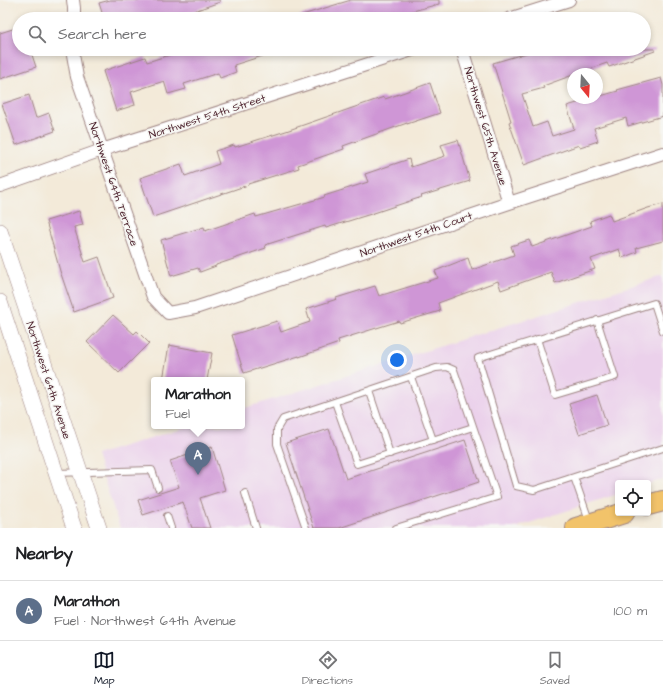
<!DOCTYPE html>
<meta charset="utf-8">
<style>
:root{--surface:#fff;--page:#f6f6f6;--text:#202124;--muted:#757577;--line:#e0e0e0;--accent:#111827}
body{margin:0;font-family:"Architects Daughter",sans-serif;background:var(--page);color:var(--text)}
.controls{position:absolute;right:12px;bottom:12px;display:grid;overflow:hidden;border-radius:4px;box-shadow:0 2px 6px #0003}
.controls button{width:36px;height:36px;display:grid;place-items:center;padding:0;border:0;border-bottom:1px solid var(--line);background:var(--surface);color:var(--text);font:20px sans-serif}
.compass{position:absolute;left:567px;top:68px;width:36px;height:36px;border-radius:50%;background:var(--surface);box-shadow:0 2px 6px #0003;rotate:162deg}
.you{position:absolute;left:397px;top:360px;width:14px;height:14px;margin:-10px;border:3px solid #fff;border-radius:50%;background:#1a73e8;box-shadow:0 0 0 6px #1a73e833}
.badge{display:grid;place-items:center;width:26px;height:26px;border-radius:50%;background:var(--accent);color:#fff;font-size:13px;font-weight:700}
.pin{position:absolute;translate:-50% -33px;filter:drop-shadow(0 1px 2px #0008)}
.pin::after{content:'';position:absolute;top:21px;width:14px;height:12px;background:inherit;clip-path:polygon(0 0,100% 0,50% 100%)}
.popup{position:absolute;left:151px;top:377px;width:94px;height:52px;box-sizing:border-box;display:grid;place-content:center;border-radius:4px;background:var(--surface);filter:drop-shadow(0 1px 3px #0005);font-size:13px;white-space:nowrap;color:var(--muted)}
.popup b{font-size:15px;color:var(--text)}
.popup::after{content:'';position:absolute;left:50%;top:100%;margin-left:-8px;border:8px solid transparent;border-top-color:var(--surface)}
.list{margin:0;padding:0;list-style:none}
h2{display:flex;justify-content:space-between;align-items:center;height:52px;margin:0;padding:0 16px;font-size:17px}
h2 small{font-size:13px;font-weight:400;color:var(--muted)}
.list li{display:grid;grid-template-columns:26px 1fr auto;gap:12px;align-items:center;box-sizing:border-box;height:60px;padding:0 16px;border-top:1px solid var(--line)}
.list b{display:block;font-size:15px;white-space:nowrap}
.list p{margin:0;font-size:13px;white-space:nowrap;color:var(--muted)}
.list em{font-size:13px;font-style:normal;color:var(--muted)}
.icon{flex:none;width:22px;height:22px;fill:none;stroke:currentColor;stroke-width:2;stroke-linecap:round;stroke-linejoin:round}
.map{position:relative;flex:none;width:663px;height:528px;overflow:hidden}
.search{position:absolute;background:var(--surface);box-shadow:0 2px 6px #0003;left:12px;right:12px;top:12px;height:44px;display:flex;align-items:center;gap:10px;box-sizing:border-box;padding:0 14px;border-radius:22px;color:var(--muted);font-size:15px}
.sheet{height:112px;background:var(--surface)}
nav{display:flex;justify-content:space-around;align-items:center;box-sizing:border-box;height:56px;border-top:1px solid var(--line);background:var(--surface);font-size:11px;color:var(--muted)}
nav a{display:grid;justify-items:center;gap:2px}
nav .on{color:var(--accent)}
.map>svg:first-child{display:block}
.built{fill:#ebd1eb}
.building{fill:#cf96d6}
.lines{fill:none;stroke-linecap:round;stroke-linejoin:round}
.service-casing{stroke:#9e8482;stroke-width:8}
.minor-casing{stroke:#9e8482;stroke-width:14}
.tertiary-casing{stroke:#9e8482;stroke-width:16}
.trunk-casing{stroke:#9e8482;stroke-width:22}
.service{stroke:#fff;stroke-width:6}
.minor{stroke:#fff;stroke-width:12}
.tertiary{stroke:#fff;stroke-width:15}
.trunk{stroke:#f2c36a;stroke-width:20}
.labels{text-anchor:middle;stroke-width:3;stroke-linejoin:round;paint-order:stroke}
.street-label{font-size:11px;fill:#4a1f2b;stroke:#f6f6f2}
</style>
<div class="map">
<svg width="663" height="528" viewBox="0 0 663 528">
<rect width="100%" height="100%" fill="#f6f6f2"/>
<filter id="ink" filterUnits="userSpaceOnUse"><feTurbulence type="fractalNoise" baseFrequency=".025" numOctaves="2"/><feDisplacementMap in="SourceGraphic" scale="8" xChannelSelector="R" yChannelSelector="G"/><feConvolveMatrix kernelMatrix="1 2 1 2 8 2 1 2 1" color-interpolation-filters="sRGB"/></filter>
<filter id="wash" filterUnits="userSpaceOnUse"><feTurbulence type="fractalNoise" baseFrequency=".012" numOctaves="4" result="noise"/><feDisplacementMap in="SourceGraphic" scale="16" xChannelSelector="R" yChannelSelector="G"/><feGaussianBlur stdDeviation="0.9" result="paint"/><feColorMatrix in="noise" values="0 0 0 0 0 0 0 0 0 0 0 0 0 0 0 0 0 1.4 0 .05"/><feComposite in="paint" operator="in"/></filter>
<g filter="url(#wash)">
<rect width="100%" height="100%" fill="#f3ead9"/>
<path class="built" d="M663 276V479L648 484V483H618V494L514 528H120L96 455 188 426H242V409Z"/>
<g id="blocks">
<path class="building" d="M110 0H220V2L171 19H104L99 3Z
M351 0H439V4L409 12 410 15 393 19H300L299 16Z
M19 27V49H30L36 67 0 79V33Z
M189 49H275V52L234 65 236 72 220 78 218 73 184 84 186 89 168 94 164 81 131 92 135 105 116 111 103 71 145 57 147 62Z
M540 49H655V51L609 67 607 63 576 74H573V75L543 86 544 88 522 94 533 127 547 122 552 136 574 129 567 106 594 98H597V97L618 91 617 90 661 78 663 85V116L628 126 626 118 594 128 598 141 580 147 579 145 524 165 509 122 511 121 493 63Z
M430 83 440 113 407 124V123L343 146 344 149 298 165 299 168 248 184V185L153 217 140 178 181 164 185 176 219 164 215 151 234 145 235 147 286 131 384 97 385 99Z
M29 95 36 118 49 113 55 131 16 145 2 104Z
M458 140 470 181 421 196 422 197 371 214 326 228 325 226 265 245 266 248 216 265V266L200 272 198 268 171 276 161 240 204 227 205 231 255 214 256 217 325 197 324 196 368 182 365 174 409 159 411 167 445 156 441 145Z
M663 204V241L636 248 637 252 622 258 619 249 591 259 595 269 555 283 551 272 501 290 498 281 438 303 440 311 400 323 399 321 338 340 339 343 299 357V356L244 373 232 335 277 321 281 332 310 322 306 309 337 299 336 298 375 286 379 296 438 278 435 271 468 258 472 270 514 255 511 246 529 240 532 247 592 226 590 221 609 214 612 221 648 208Z
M79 211 83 225 74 227 85 262 99 257 113 298 74 312 60 271 46 221Z
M113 315 134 334 137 331 149 343 119 373 87 342Z
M169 345 212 353 207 380H163Z
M597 395 607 425 579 434 569 404Z
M329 429 346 479 465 440 479 482 339 528H314L286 443Z
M212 447 225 490 200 498 210 528H192L183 502 143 515 138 500 179 487 170 461Z"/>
</g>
</g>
<g filter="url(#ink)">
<use href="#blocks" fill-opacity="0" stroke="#9e8482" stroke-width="1"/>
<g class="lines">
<defs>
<path id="service" d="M663 331 654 303 478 358 516 486 534 490 663 448
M537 339 555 395 615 377 597 320
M411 377 433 440
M369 391 390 454
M335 402 357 464 473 427
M56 473 152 470 158 488
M574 477 589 520
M245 493 256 528
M167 516 171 528
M306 528 277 444V429L283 419 436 368 447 367 454 370 497 497 396 528"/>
<path id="minor" d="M73 0 74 8V19
M509 19 569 0
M72 49 77 77 153 297 168 313 195 308 509 203 663 153
M462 49 509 203
M0 186 102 150 415 49"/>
<path id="tertiary" d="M0 231 99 528
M0 302 74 528"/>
<path id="trunk" d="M648 505 663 501
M576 528 624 513"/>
</defs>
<use href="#service" class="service-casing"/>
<use href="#minor" class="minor-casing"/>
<use href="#tertiary" class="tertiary-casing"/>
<use href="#trunk" class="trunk-casing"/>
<use href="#service" class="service"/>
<use href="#minor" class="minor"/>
<use href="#tertiary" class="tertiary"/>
<use href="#trunk" class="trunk"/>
</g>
</g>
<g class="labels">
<g class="street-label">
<text transform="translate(207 116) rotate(-18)" y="4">Northwest 54th Street</text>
<text transform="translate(486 126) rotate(73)" y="4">Northwest 65th Avenue</text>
<text transform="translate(114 184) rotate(71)" y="4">Northwest 64th Terrace</text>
<text transform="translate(416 234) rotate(-19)" y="4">Northwest 54th Court</text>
<text transform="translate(49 380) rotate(72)" y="4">Northwest 64th Avenue</text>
</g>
</g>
</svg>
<div class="controls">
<button><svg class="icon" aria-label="locate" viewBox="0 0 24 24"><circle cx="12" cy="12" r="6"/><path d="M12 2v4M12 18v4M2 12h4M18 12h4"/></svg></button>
</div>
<svg class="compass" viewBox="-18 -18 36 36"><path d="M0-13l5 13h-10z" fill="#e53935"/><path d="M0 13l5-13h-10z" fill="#757577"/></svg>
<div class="you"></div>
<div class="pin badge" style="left:198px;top:475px;background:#5c6f8a">A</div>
<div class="popup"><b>Marathon</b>Fuel</div>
<div class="search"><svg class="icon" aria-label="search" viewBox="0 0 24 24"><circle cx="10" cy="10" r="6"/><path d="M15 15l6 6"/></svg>Search here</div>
</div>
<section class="sheet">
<h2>Nearby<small></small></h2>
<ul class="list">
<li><span class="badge" style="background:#5c6f8a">A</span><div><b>Marathon</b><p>Fuel · Northwest 64th Avenue</p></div><em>100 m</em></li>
</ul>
</section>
<nav>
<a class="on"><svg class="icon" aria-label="map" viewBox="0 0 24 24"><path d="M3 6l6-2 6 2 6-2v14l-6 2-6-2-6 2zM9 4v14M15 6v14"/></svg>Map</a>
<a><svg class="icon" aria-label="directions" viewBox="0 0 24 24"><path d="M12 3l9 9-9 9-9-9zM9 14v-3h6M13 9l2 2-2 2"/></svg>Directions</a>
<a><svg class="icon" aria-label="saved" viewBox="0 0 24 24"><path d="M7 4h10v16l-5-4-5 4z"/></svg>Saved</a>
</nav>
